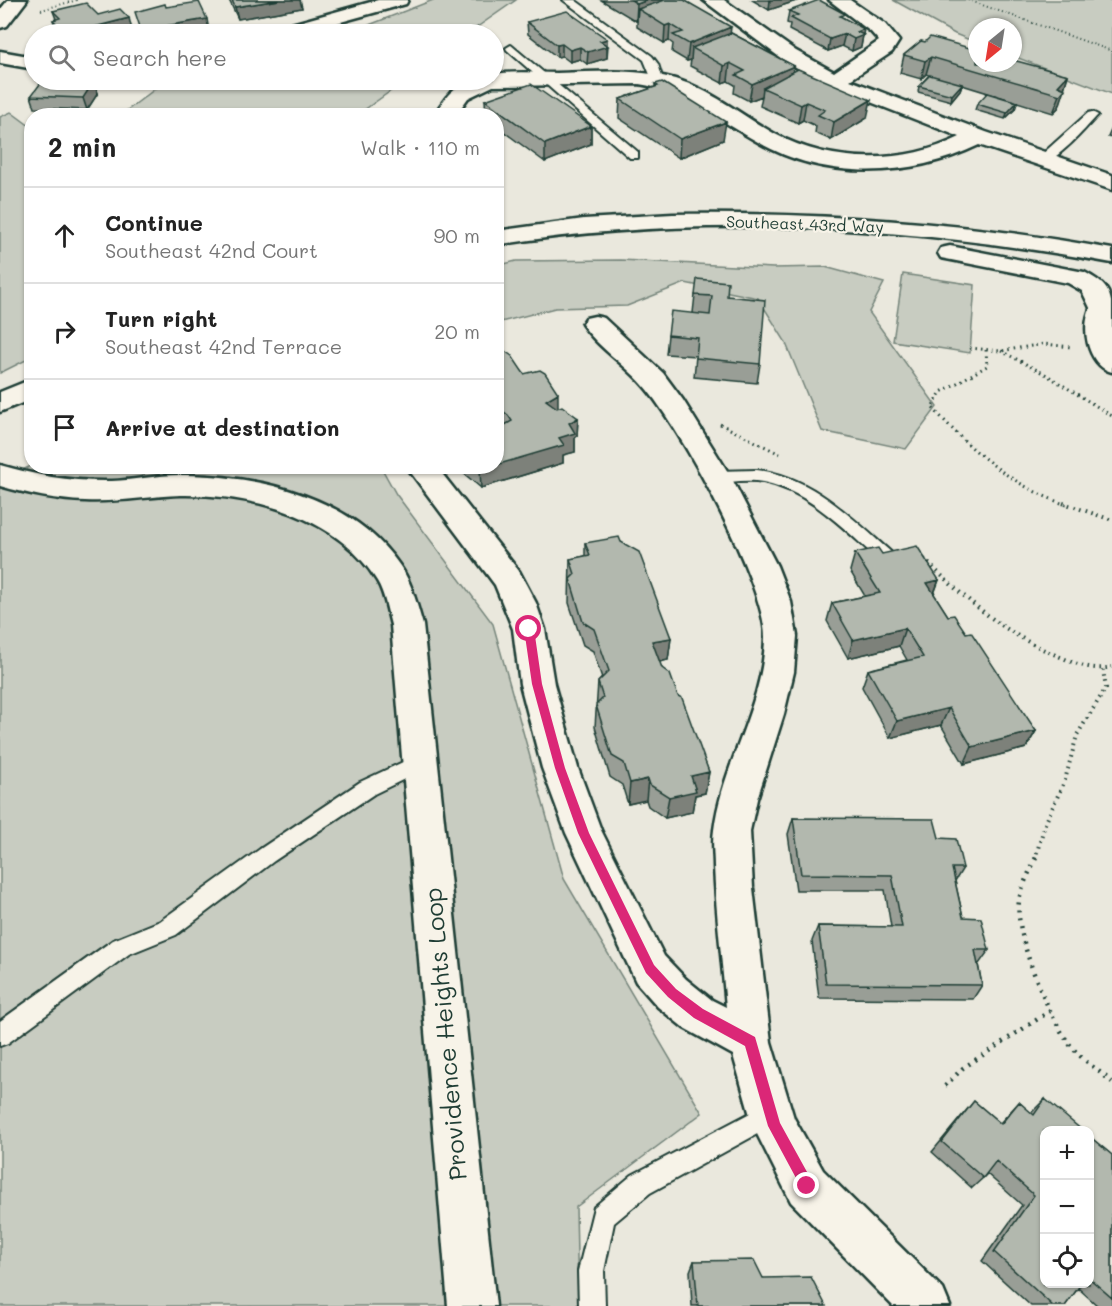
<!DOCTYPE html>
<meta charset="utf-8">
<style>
:root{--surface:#fff;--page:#f2f2f2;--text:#222;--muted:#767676;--line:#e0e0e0}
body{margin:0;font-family:Mali,sans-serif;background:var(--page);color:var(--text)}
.controls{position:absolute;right:18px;bottom:18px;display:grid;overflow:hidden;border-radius:12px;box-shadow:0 2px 4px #0004}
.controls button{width:54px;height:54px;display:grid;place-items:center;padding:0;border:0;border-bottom:2px solid var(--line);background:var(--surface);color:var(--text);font:30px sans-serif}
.compass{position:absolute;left:968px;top:18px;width:54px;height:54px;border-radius:50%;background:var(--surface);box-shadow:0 2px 4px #0004;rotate:210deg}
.stop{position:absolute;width:18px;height:18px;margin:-14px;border:4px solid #db2777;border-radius:50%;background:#fff}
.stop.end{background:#db2777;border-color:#fff;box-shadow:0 2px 6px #0008}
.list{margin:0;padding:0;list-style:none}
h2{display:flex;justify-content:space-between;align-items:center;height:78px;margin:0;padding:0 24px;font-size:26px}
h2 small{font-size:20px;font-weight:400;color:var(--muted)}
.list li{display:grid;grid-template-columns:39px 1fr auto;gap:18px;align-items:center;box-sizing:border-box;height:96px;padding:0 24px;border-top:2px solid var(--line)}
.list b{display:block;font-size:22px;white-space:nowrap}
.list p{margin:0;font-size:20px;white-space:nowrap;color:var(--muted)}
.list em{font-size:20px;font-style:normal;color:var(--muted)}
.icon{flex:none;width:33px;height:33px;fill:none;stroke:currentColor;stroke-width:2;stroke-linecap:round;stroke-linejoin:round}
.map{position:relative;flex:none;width:1112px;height:1306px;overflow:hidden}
.search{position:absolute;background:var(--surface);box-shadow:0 2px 4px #0004;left:24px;top:24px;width:480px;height:66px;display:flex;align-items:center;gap:15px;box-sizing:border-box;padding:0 21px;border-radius:33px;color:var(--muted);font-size:22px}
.panel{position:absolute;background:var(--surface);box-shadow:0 2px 4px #0004;left:24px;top:108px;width:480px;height:366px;border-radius:24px}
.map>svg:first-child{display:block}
.green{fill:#c8ccc1;stroke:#74847a;stroke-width:1.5}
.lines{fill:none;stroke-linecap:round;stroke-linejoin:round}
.service-casing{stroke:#1f3d34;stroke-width:4}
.minor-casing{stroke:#1f3d34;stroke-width:5}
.secondary-casing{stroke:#1f3d34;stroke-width:5}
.path-far3{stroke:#1f3d34;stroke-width:2;stroke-dasharray:1 3;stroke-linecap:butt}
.path-far2{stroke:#1f3d34;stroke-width:3;stroke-dasharray:1.5 4;stroke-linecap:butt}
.path-far1{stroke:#1f3d34;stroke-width:4;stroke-dasharray:1.5 4.5;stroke-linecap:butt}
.path{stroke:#1f3d34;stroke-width:4.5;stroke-dasharray:2 6;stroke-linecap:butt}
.service{fill:#f7f3e8;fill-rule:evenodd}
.minor{fill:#f7f3e8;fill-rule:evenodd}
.secondary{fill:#f7f3e8;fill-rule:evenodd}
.wall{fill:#999e96;stroke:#1f3d34;stroke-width:1.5}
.shaded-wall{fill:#7d817a;stroke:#1f3d34;stroke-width:1.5}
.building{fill:#b2b8ae;stroke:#1f3d34;stroke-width:1.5}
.route{fill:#db2777}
.labels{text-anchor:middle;stroke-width:4.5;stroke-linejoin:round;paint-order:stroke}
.far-street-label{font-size:16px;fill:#1f3d34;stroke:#f7f3e8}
.near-street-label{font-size:24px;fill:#1f3d34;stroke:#f7f3e8}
</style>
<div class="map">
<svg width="1112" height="1306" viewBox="0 0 1112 1306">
<rect width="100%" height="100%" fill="#eae8dd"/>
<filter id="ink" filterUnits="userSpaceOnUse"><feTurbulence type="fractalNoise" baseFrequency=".0167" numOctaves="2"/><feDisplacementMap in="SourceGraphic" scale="12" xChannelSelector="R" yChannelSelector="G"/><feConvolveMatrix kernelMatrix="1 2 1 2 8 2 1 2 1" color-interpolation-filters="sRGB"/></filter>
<g filter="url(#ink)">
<path class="green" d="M433 0H516L467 34H336L364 27Z
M893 0H1112V94L1013 56V27H977V43L955 34Z
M167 80H406L357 115H116L126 111Z
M11 112 31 127 32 357 0 373V117Z
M621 260 773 268 825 267 884 283 869 312 937 407 906 449 822 431 785 341 758 298 685 283 627 306 555 308 497 323 496 266 516 261Z
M903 274 975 285 970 353 893 341Z
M31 466 381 467 396 494 493 624 564 879 702 1113 576 1207 578 1306H0V480Z"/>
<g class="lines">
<defs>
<path id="service" d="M563 0H575L652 56 658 64 663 80 661 82H653L644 60Z
M511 45 638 152V158H630L507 50 506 48Z
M1092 112 1098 115 1096 117C1085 129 1054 165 1039 163V157L1088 113Z
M757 470C810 475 852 518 891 552L893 556 891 560 885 562 879 560C845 530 809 491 763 482 748 479 731 482 716 483L710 481 708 477 710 473 716 471Z
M420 754 427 756 430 762 427 768 374 794 274 861 176 935 129 954 8 1043 0 1046V1021L113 940 160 921 260 849 360 782Z
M771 1102 779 1106 783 1114 779 1122 650 1193 614 1223 604 1271 605 1306H579L578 1271 594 1207 632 1175Z"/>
<path id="minor" d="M8 0H27L7 26 0 28V10Z
M378 0H408L406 4 297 34H267L270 30Z
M703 0H724L796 51 834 72 879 41 871 32 829 0H850L885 24 899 41 892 52 850 80 986 132 1112 175V190L979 145C911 178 825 181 758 142 718 120 684 91 639 84L493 86 468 98 455 116H434C450 87 461 80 494 80V74C515 71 536 73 557 73 598 72 636 68 675 79 712 90 742 116 775 134 831 164 903 165 960 137L827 85 782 59Z
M0 51 34 57V69L0 63Z
M1102 301 1112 303V372C1087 366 1079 324 1093 304Z
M595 316 604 318 663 373 683 400 731 477 777 566 791 602 797 636 794 672 784 714 757 799 750 831 753 888 771 1042 794 1118 823 1170 943 1289 950 1306H893L791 1202 753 1126 733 1055 684 1028 658 1007 636 982 566 833 542 768 520 684 513 629 495 585 406 466H436L519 571 536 603 545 629 554 684 578 768 601 830 664 956 686 979 712 1000 726 1007C722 960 716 913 714 866 714 855 712 842 714 830 722 764 764 705 765 637 765 584 680 426 643 385 625 364 598 348 582 324L586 318Z
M0 465C37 476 74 482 112 481 137 480 161 474 185 475 263 476 354 498 400 566 412 583 417 605 423 625L496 1306H448L391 625C387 611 385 594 377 581 338 516 252 494 181 495 149 496 117 503 85 501 56 500 28 494 0 486Z"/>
<path id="secondary" d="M673 214C820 212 967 222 1112 249V263C911 226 699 213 496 245V231L584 219Z
M950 246 1084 272C1103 282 1112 289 1112 313L1102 317 1093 314 1082 291 1068 283 941 258 938 253 941 248Z
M32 379V399L0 412V392Z"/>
</defs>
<use href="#service" class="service-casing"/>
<use href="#minor" class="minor-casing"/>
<use href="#secondary" class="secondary-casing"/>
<path class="path-far3" d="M968 0 1112 51
M41 10 77 0"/>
<path class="path-far2" d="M970 348 1001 351 1044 344 1071 347
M986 350 987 366 941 392 932 407C969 449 1013 487 1067 505
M1001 351 1045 374 1112 416
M720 424 780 454"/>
<path class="path-far1" d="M1063 503 1112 520
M924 559C968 601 1005 635 1063 658 1078 665 1095 671 1112 667
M1035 859 1045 824 1065 780 1077 735 1106 688 1103 670"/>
<path class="path" d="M1036 858C1030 871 1021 887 1019 901 1014 935 1048 1014 1068 1042 1078 1057 1098 1070 1112 1082
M945 1086 963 1068 1050 1011"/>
<use href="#service" class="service"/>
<use href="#minor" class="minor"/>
<use href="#secondary" class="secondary"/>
</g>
<path class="wall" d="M229 0H300L302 8 238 19Z
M601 0H684L731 33 794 66 793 71 867 118 831 140 815 133 816 126 803 120 798 123 760 106 762 96 749 101 734 93 735 85 728 81 722 83 690 66 691 60 687 61 672 52 673 44 669 41 664 43 637 27V21H636Z
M752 0H799L769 10Z
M53 11 98 15 132 30 114 34H60L57 32 53 20 56 19Z
M789 11 844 18 863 35 861 47 852 51 842 46 828 51 789 30 790 24 787 23Z
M527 22 606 45 608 46 607 58 587 64 580 59 570 62 562 56 557 57 528 34Z
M921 41 1068 75 1059 107 1053 113 962 85 960 90 951 101 918 92 919 86 929 75 926 74 921 79 900 73 904 55Z
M655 84 723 140 679 158 619 118 620 99 655 87Z
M97 87 96 88 98 93 87 110 35 108 31 96Z
M485 100 591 126V144L545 162 496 126V116H486Z
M1017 102 1015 109 1005 119 975 110 977 104Z
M1112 128V138L1108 137Z
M695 295 727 296 760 364 757 383 694 377 696 356 666 354 668 335 693 313Z
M496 345 558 408 578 418 577 436 575 438V452L563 455V463L481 488 461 471 460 466H496L501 428 496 425Z
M621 542 671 638 668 660 659 662 662 668 678 696 709 772 705 793 695 795 692 812 665 818 648 806 646 800 628 804 622 785 610 777 595 727 598 682 602 678 593 651 583 645 569 603 570 559 585 556V543Z
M855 553 882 554 939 580 934 594 948 616 966 633 1036 731 1026 748 964 764 941 725 890 738 862 687 868 670 907 660 899 646 848 658 827 621 832 603 865 596 850 571Z
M793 818 939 838 963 868 955 881 963 917 989 950 979 964H978L982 985 973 999 819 998 812 941 818 926 891 927 885 890H796L788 834Z
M1045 1099 1044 1284H1089V1136L1112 1155V1306H1098L1078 1288 1065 1306H1031L982 1261 1022 1205 987 1174 983 1178 972 1188 932 1152 974 1101 1000 1123 1019 1102 1031 1113Z
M694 1261 763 1278 826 1306H692L690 1271Z"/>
<path class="shaded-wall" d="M279 0H300L302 8 238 19 235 7Z
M648 0H677L638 9 637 21H636L637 4Z
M770 0H799L769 10Z
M129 18 132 30 114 34H72L71 33Z
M207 19 209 31 190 34H142L141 30Z
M670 24 669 41 664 43 665 26Z
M64 25 67 34H62L59 26Z
M731 27 729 44 692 48 691 60 687 61 689 44Z
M864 29 861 47 852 51 854 39 857 32Z
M845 34 842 46 828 51 830 39Z
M607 39V58L587 64 588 52 600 41Z
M562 44V56L557 57V45Z
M580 47V59L570 62V50Z
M931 57 926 74 921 79 925 61Z
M730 63 728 81 722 83 724 66Z
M794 66 791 84 763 88 762 96 749 101 752 84Z
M1068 75 1063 92 1065 89 1059 107 1053 113 1060 95 1058 86Z
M90 80H95L97 87 96 88 98 93 87 110 83 98Z
M962 84 960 90 951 101 952 95Z
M871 100 867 118 831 140 834 122Z
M806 102 803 120 798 123 801 105Z
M1017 102 1015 109 1005 119 1007 113Z
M726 122 723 140 679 158 680 139Z
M591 126V144L545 162V144Z
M558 393V411L546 400Z
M578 418 577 436 575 438V452L563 455V463L481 488 480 469 490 466H496V465L559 438 569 423Z
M939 580 932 598 927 583Z
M905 628 899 646 848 658 853 640Z
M671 638 668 660 650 664 652 641Z
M949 708 941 725 890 738 897 721Z
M1036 731 1026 748 964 764 972 747Z
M709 772 705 793 695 795 692 812 665 818 669 797 691 776Z
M648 779 646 800 628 804 630 783Z"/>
<path class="building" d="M232 0H279L235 7Z
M631 0H648L637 4Z
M665 0H684L731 27 689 44 673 35 683 32 670 24 665 26 638 9Z
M819 0 845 14 840 16 864 29 857 32 864 35 854 39 845 34 830 39 791 18 798 15 789 11Z
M199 2 207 19 141 30 135 12 165 4 166 7Z
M86 3 98 15 120 9 129 18 71 33 64 25 59 26 53 20 60 18 53 11Z
M567 11 607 39 600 41 608 46 588 52 580 47 570 50 562 44 557 45 527 22Z
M731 33 794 66 752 84 736 75 745 71 730 63 724 66 692 48Z
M930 37 977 50V63H1013V60L1068 75 1058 86 1065 89 1060 95 931 57 925 61 904 55 921 41 925 42Z
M798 69 871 100 834 122 818 115 825 110 806 102 801 105 763 88Z
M930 75 962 84 952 95 919 86Z
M43 80H90V81H94L83 98 31 96Z
M662 82 726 122 680 139 620 99 658 86 655 84Z
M531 84 591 126 545 144 485 100Z
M987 93 1017 102 1007 113 977 104Z
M697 279 728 282 727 296 765 300 760 364 696 358 698 338 668 335 671 311 710 315 712 296 695 295Z
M496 345 512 356 524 374 540 370 545 373 558 393 546 400 557 408 562 406 578 418 569 423 575 433 559 438 564 445 496 465V430L512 421 508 415 496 406Z
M477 466H490L480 469Z
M619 537 621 542 639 552 671 638 652 641 662 668 670 674 678 696 682 698 709 772 691 776 696 791 669 797 650 785 648 779 630 783 624 763 612 756 596 705 603 698 598 682 609 671 594 629 583 622 570 579 575 574 570 559 590 555 585 543Z
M917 546 939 580 927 583 948 616 954 615 966 633 971 632 1036 731 972 747 949 708 897 721 868 670 923 657 905 628 853 640 832 603 880 593 855 553 878 548 882 554Z
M793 818 934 819 939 838 956 839 963 868H952L963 917 981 918 989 950H975L982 985 826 984 818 926 902 927 892 875 801 874Z
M1045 1099 1083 1131H1044V1284H1081L1065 1306H1053L994 1252 1034 1195 996 1161 983 1178 942 1142 974 1101 1001 1124 1019 1102 1034 1115Z
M1089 1136 1112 1155V1298L1089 1278Z
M754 1260 763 1278 811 1277 826 1306H698L694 1261Z"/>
</g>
<path class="route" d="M529 625 534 629 542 684 565 768 589 833 654 965 676 989 703 1009 755 1037 780 1123 812 1181 814 1186 812 1191 807 1193 803 1191 768 1126 745 1046 694 1018 668 997 646 973 578 833 555 768 532 684 524 629Z"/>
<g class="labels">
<g class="far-street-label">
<text transform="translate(805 224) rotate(2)" y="6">Southeast 43rd Way</text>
</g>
<g class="near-street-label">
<text transform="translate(446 1034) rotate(-95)" y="8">Providence Heights Loop</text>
</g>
</g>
</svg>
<div class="controls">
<button>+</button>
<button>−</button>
<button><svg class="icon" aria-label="locate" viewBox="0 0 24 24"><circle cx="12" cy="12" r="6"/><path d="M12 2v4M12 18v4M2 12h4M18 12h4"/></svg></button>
</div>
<svg class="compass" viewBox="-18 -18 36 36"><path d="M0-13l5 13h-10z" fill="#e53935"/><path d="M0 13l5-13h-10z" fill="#767676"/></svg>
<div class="stop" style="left:529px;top:629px"></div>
<div class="stop end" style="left:807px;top:1186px"></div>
<div class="search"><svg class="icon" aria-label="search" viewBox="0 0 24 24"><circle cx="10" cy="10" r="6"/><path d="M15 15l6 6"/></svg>Search here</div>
<section class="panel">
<h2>2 min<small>Walk · 110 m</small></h2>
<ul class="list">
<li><svg class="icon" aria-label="ahead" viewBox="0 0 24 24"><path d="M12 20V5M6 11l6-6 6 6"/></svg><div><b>Continue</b><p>Southeast 42nd Court</p></div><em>90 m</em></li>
<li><svg class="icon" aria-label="right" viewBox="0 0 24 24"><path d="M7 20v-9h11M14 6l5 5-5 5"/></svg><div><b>Turn right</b><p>Southeast 42nd Terrace</p></div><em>20 m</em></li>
<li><svg class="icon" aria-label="arrive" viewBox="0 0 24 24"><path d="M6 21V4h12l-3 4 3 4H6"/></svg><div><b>Arrive at destination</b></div></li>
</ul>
</section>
</div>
